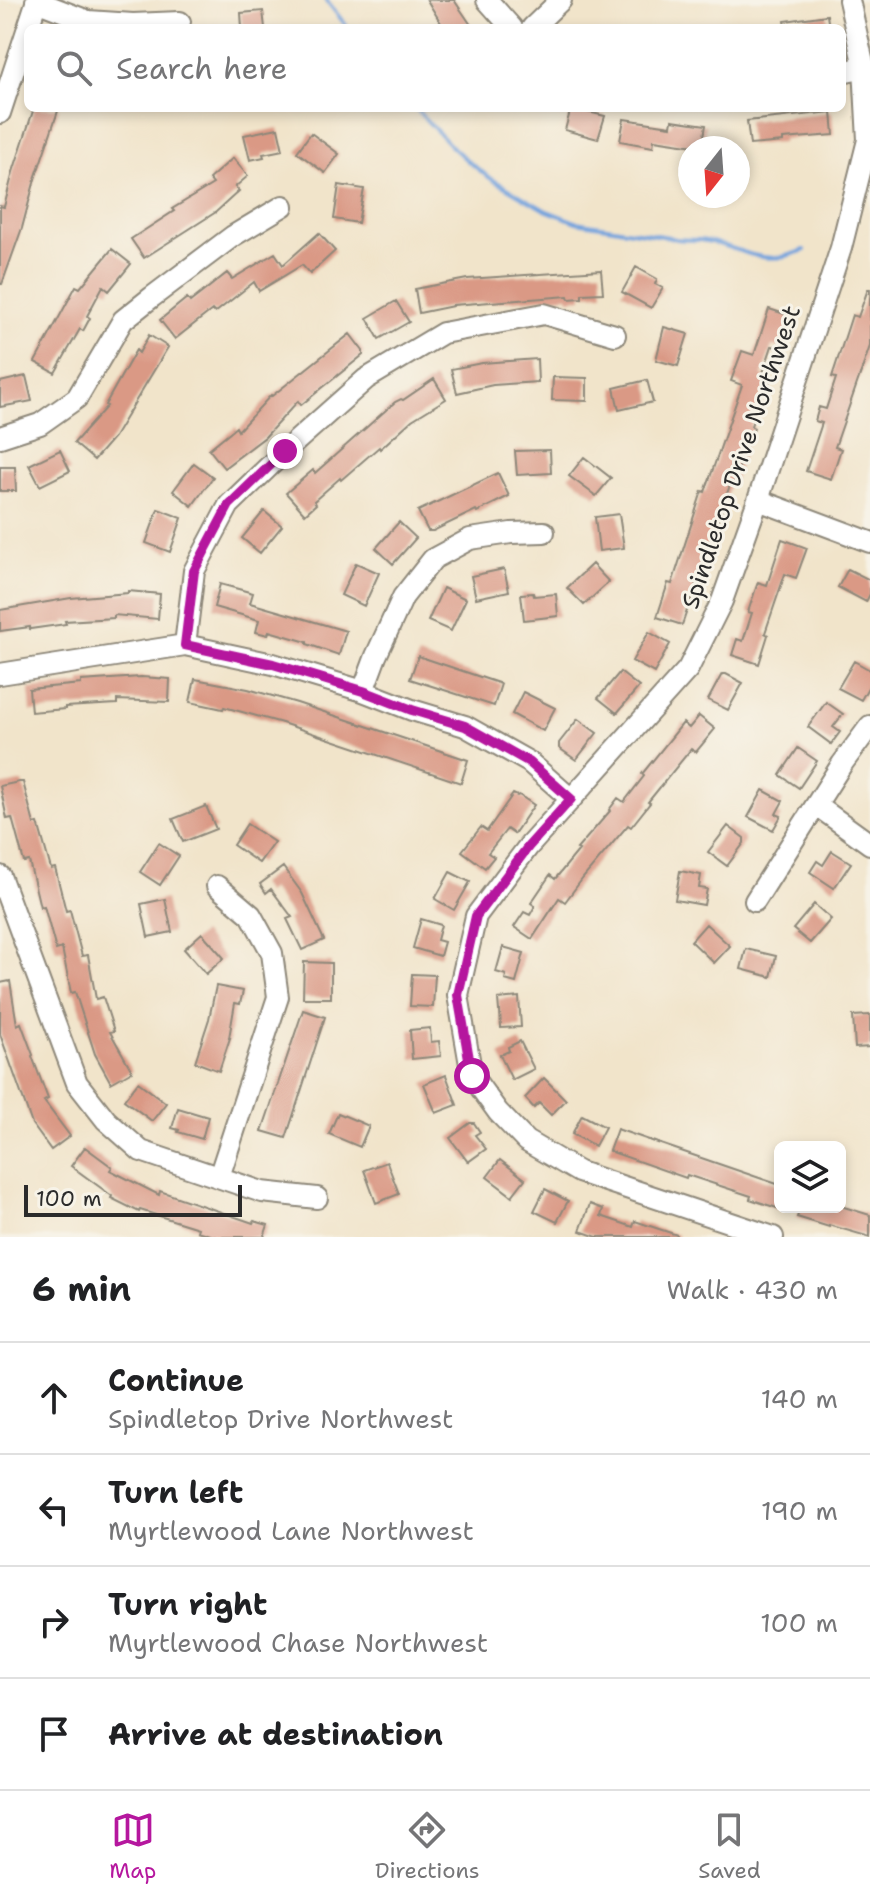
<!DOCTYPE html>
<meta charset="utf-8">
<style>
:root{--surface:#fff;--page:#f2f2f2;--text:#202124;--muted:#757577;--line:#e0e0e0;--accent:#b5179e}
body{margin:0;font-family:"Shantell Sans",sans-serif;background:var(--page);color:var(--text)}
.controls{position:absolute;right:24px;bottom:24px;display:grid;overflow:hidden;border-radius:12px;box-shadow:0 4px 12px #0003}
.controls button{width:72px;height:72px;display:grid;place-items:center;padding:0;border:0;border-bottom:2px solid var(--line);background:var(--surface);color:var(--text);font:40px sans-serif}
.compass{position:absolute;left:678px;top:136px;width:72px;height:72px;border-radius:50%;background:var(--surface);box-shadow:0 4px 12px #0003;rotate:197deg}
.scale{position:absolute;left:24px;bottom:20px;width:218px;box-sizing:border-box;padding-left:8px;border:4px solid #2b2b2b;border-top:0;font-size:22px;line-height:28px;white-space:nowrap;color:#2b2b2b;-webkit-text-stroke:6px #f7f3e8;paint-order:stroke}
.stop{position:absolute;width:24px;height:24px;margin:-18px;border:6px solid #b5179e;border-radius:50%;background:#fff}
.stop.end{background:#b5179e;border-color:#fff;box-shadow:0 2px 8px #0008}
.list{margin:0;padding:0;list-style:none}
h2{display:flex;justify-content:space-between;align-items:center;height:104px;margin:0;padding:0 32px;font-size:34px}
h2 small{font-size:26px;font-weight:400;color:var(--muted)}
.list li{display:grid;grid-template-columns:52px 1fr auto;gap:24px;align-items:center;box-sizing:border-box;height:112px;padding:0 32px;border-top:2px solid var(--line)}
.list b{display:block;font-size:30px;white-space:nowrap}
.list p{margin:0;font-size:26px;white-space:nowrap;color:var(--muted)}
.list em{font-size:26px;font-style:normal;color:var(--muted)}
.icon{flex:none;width:44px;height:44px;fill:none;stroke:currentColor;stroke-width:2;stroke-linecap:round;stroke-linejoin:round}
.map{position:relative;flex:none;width:870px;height:1237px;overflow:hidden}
.search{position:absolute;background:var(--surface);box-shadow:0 4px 12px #0003;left:24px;right:24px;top:24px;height:88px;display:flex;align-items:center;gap:20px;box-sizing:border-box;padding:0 28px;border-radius:12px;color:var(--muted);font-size:30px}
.sheet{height:552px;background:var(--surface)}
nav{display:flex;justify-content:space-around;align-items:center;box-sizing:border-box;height:112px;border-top:2px solid var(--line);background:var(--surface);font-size:22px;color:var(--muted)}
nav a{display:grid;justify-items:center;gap:4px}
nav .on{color:var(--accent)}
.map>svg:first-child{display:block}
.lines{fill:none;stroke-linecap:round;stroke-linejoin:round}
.stream{stroke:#73a3dd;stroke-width:4}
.building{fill:#da9985}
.minor-casing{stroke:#8e887a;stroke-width:24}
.minor{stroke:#fff;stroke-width:20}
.route{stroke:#b5179e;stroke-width:10}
.labels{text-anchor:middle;stroke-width:6;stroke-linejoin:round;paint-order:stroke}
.street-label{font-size:24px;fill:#2b2b2b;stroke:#f7f3e8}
</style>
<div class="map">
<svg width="870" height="1237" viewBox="0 0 870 1237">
<rect width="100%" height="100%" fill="#f7f3e8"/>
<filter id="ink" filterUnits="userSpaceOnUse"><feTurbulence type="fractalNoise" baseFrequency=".0125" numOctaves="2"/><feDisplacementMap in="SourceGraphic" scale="16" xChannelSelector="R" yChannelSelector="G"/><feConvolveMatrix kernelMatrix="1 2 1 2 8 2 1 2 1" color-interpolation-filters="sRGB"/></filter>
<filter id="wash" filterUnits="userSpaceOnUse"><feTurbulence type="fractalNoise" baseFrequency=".006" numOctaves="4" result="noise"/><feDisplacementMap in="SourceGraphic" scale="32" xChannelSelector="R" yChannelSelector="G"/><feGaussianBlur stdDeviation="1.8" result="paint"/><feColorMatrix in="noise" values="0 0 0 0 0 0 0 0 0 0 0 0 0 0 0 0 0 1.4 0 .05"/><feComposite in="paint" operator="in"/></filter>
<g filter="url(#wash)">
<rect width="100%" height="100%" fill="#f1e4ca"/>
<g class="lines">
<path class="stream" d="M326 0 348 28
M415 108 450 145 470 163 490 178 545 210 576 222 669 237C679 242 693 238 706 241 729 245 750 258 774 258 784 258 795 253 805 250"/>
</g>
<g id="blocks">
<path class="building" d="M427 0H454L473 28H444Z
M263 11 265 28H242L241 13Z
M827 15 829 28H786L785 21Z
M34 108H59L35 179 22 228 2 284H0V206L4 207 13 172Z
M571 108 605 116 598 139 565 130Z
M832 112 834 135 783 139V142L750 145 747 121Z
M624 119 671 126 672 120 706 125 702 147 654 140 653 147 620 141Z
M278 128 283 150 263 154 264 157 250 160 244 135Z
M311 133 339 154 325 173 297 152Z
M233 158 248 176 235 187 239 191 216 212 144 258 131 239 174 211 172 209 213 184 209 179Z
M339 185 364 189 358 223 334 219Z
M319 233 335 251 310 274 302 265 259 291 254 282 215 313 212 310 175 339 160 320 187 298 190 302 227 273 232 279 275 253 283 265Z
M112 249 131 264 109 291 103 286 87 316 90 318 83 331 80 329 55 373 35 362 76 286 80 288Z
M636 267 657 279 655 284 663 288 651 308 622 292Z
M601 270 603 293 582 294V298L569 299 568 296 453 305V306L419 313 415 289 467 279Z
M868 289H870V346L835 447 841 449 831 479 806 471 822 423 815 421 819 407 826 409 836 378 832 377 852 315 858 317Z
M396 301 409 322 379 339 367 318Z
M769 309 791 316 781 348 772 346 762 376 770 379 766 393 762 392 751 426 754 428 750 440H748L733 486 730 485 682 625 657 617 668 583 672 584 702 491 705 492 742 385 731 381 742 351 754 355Z
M664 327 688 334 678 366 656 360Z
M350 334 363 351V355L301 405 298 401 265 437 224 468 209 449 236 427 238 431 271 395 272 396Z
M149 335 168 347 114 437 94 460 74 443 107 406 105 405 136 350 139 353Z
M537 359 538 382 493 385 457 393 451 369 482 363Z
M26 376 32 401 0 407V382Z
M553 377 587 378V401L552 400Z
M434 379 446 399 412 420 380 449 379 447 341 480 340 478 314 501 316 504 305 514 286 493 313 470 315 473 395 402 401 399 403 400Z
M647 380 653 402 619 410 614 388Z
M60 450 70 471 40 486 29 465Z
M550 450 551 473 517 475 515 451Z
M584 457 611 478 596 496 569 476Z
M194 463 213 477 192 506 173 491Z
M0 467H15L16 491H0Z
M498 473 509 496 477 512 476 510 433 531H428L418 511Z
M158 509 182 518 170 552 146 543Z
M264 511 282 526 260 553 242 538Z
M619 514 624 548 599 551 595 517Z
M399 522 416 538 393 564 376 548Z
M782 539 807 548 796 578 785 574 765 633 768 635 759 664 732 655 737 639 743 641 752 613 748 612 758 582 767 585Z
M356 563 379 573 364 606 341 595Z
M592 564 609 582 584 605 567 588Z
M504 569 509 591 476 598 471 576Z
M848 569 870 580V594L866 602 838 587Z
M220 584 253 593 250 603 346 631 339 655 307 644V642L269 631 268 635 256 632 259 620 214 607Z
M443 588 466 599 451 631 428 621Z
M128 591 160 594 158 619 114 615V618L65 621 66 624 30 629V627L0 631V610L71 598 128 593Z
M533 593 534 596 556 594 558 616 524 620 521 594Z
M649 632 670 644 654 673 632 661Z
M418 656 501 684 494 706 410 679Z
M854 661 870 670V684L861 700 838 688Z
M620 672 639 687 617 713 598 698Z
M722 674H726L743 683 728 710 708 700Z
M141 677 170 679 169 702 117 700V704L65 707V709L31 712 29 689 81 684V681Z
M195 679 248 689 297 703 468 760 461 783 282 723 224 707 223 709 190 702Z
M523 692 555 708 543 731 512 714Z
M826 702 843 714 833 727 840 732 831 744 808 727Z
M699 716 715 729 696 752 691 749 648 802 650 803 631 827 628 825 583 878 565 902 559 898 532 939 514 927 524 912 530 915 535 906 531 903 550 875 555 879 579 850 577 849 610 811 609 810 618 798 624 802 644 776 642 774 683 723 689 728Z
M578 719 597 733 576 760 559 748V743Z
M798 748 817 761 799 788 780 775Z
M19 782H23L34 824 38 823 51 869 55 868 66 911 70 910 82 956 88 955 96 999 103 997 114 1031 110 1032 132 1071 111 1083 95 1054 75 992 71 993 62 948 56 950 44 906 40 907 29 861 24 862 12 818 7 819 0 786Z
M763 790 783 801 776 814 781 816 773 830 748 817Z
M513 794 517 796 519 795 534 805 514 834 507 829 488 853 494 857 485 868 462 851 481 827 487 831Z
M206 806 216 829 183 842 173 819Z
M247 824 274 842 259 863 233 845Z
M728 826 744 838V843L727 866 708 852Z
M159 843 179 856 160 885 140 872Z
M832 851 851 863 834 888 810 872 817 861 823 865Z
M283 867 302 893 324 940 302 950 287 919 292 917 271 889 266 893 260 884Z
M680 871 701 875 699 888 707 889 704 905 675 900Z
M450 872 470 882 454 910 435 899Z
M165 899 172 932 148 937 141 904Z
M814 904 831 919 810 943 793 929Z
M421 919 441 925 437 940 444 942 440 956 413 948Z
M706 924 730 946 714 963 691 941Z
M202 933 224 958 206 974 184 949Z
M503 947 524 953 516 983 505 980 506 975 496 972Z
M746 949 776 956 771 977 741 969Z
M304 962 331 963V998H303Z
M412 974 435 975 433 1007 410 1006Z
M10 981 17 1025 21 1023 33 1055 32 1056 48 1099 44 1101 70 1136 51 1150 32 1124 0 1034V983Z
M216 986 243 991 240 1004 235 1003 229 1038H230L219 1071 195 1062 209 1019Z
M519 997 521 1027 501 1028 500 1011H499L498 999Z
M303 1010 325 1017 286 1138 262 1131Z
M870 1015V1047L855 1048 853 1016Z
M430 1028 431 1042 439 1041 441 1056 412 1059 410 1030Z
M520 1041 534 1069 512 1080 500 1055 509 1051 508 1047Z
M446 1075 457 1105 436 1113 424 1084Z
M544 1078 566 1100 551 1115 539 1103 534 1108 525 1098Z
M138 1082 166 1103 152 1121 124 1100Z
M178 1108 208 1117 202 1139 178 1132 179 1130 172 1128Z
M338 1113 369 1126 360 1147 329 1134Z
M582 1115 605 1127 595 1146 572 1134Z
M470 1123H474L480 1132 475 1135 486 1149 468 1162 450 1138Z
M617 1129 780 1185V1209L750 1199 751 1196 687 1175 686 1178 609 1151Z
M85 1147 112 1167 110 1170 159 1195 160 1191 253 1223 254 1221 268 1225 264 1237H216L197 1231 198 1228 140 1210 139 1212 111 1198 112 1196 71 1166Z
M500 1160 525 1179 512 1196 487 1177Z
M387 1162 399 1194 376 1203 364 1170Z
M545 1189 568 1201 557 1222 534 1211Z
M590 1204 603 1209 601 1216 633 1227 635 1221 677 1235V1237H597L580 1231Z
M801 1207H844L870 1215V1237L829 1225V1227L797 1217Z"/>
</g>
</g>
<g filter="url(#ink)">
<use href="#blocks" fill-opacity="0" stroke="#8e887a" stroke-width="2"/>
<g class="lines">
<defs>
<path id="minor" d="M487 0 512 28
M36 1 88 21 133 24 180 22
M532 28 561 0
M842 72 864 67
M0 113 37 0
M0 437 40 424 77 398 123 320 152 297 233 236 283 206
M758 500 870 542
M185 645 194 571 229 505 285 451 366 379 443 333 544 314 615 335
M0 674 185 645 273 664 363 691 412 710 465 726 529 762 571 799
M363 691 376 656 403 597 433 559 470 539 511 533 544 532
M816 805 870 844
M0 876 77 1083 106 1120 141 1151 262 1192 317 1198
M217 886 251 915 272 953 278 997 219 1177
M755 901 842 764 870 726
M773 1237 579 1172 526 1141 498 1112 472 1076 458 995 476 916 528 847 688 669 722 601 758 500 841 248 868 140 864 67 849 0"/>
</defs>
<use href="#minor" class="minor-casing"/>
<use href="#minor" class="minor"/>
</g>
</g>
<g class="lines" filter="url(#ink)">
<path class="route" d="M285 451 229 505 194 571 185 645 273 664 363 691 412 710 465 726 529 762 571 799 528 847 476 916 458 995 472 1076"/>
</g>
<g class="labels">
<g class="street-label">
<text transform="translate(741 457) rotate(-71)" y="8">Spindletop Drive Northwest</text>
</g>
</g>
</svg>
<div class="controls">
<button><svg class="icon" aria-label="layers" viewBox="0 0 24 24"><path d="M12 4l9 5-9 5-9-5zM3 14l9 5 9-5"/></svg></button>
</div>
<svg class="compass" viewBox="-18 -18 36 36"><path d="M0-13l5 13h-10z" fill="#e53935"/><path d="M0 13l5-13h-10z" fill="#757577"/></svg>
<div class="scale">100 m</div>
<div class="stop" style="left:472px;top:1076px"></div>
<div class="stop end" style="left:285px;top:451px"></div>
<div class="search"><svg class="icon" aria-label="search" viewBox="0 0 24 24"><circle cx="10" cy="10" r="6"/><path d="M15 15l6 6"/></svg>Search here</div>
</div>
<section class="sheet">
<h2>6 min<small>Walk · 430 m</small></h2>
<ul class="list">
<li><svg class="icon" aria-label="ahead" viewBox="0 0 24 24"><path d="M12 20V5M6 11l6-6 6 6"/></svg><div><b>Continue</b><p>Spindletop Drive Northwest</p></div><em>140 m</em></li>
<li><svg class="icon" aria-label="left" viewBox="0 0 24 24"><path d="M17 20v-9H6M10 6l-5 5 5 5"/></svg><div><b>Turn left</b><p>Myrtlewood Lane Northwest</p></div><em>190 m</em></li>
<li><svg class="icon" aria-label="right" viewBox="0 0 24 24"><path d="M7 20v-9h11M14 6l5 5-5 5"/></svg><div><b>Turn right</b><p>Myrtlewood Chase Northwest</p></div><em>100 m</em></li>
<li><svg class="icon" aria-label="arrive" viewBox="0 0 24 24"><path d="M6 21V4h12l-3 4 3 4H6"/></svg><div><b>Arrive at destination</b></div></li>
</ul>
</section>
<nav>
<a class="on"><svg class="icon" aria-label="map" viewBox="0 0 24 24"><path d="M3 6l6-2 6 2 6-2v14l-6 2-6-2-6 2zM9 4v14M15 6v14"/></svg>Map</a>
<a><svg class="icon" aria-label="directions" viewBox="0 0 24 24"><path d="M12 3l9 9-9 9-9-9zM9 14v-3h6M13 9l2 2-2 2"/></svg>Directions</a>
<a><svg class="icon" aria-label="saved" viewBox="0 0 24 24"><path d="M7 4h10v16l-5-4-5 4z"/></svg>Saved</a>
</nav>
